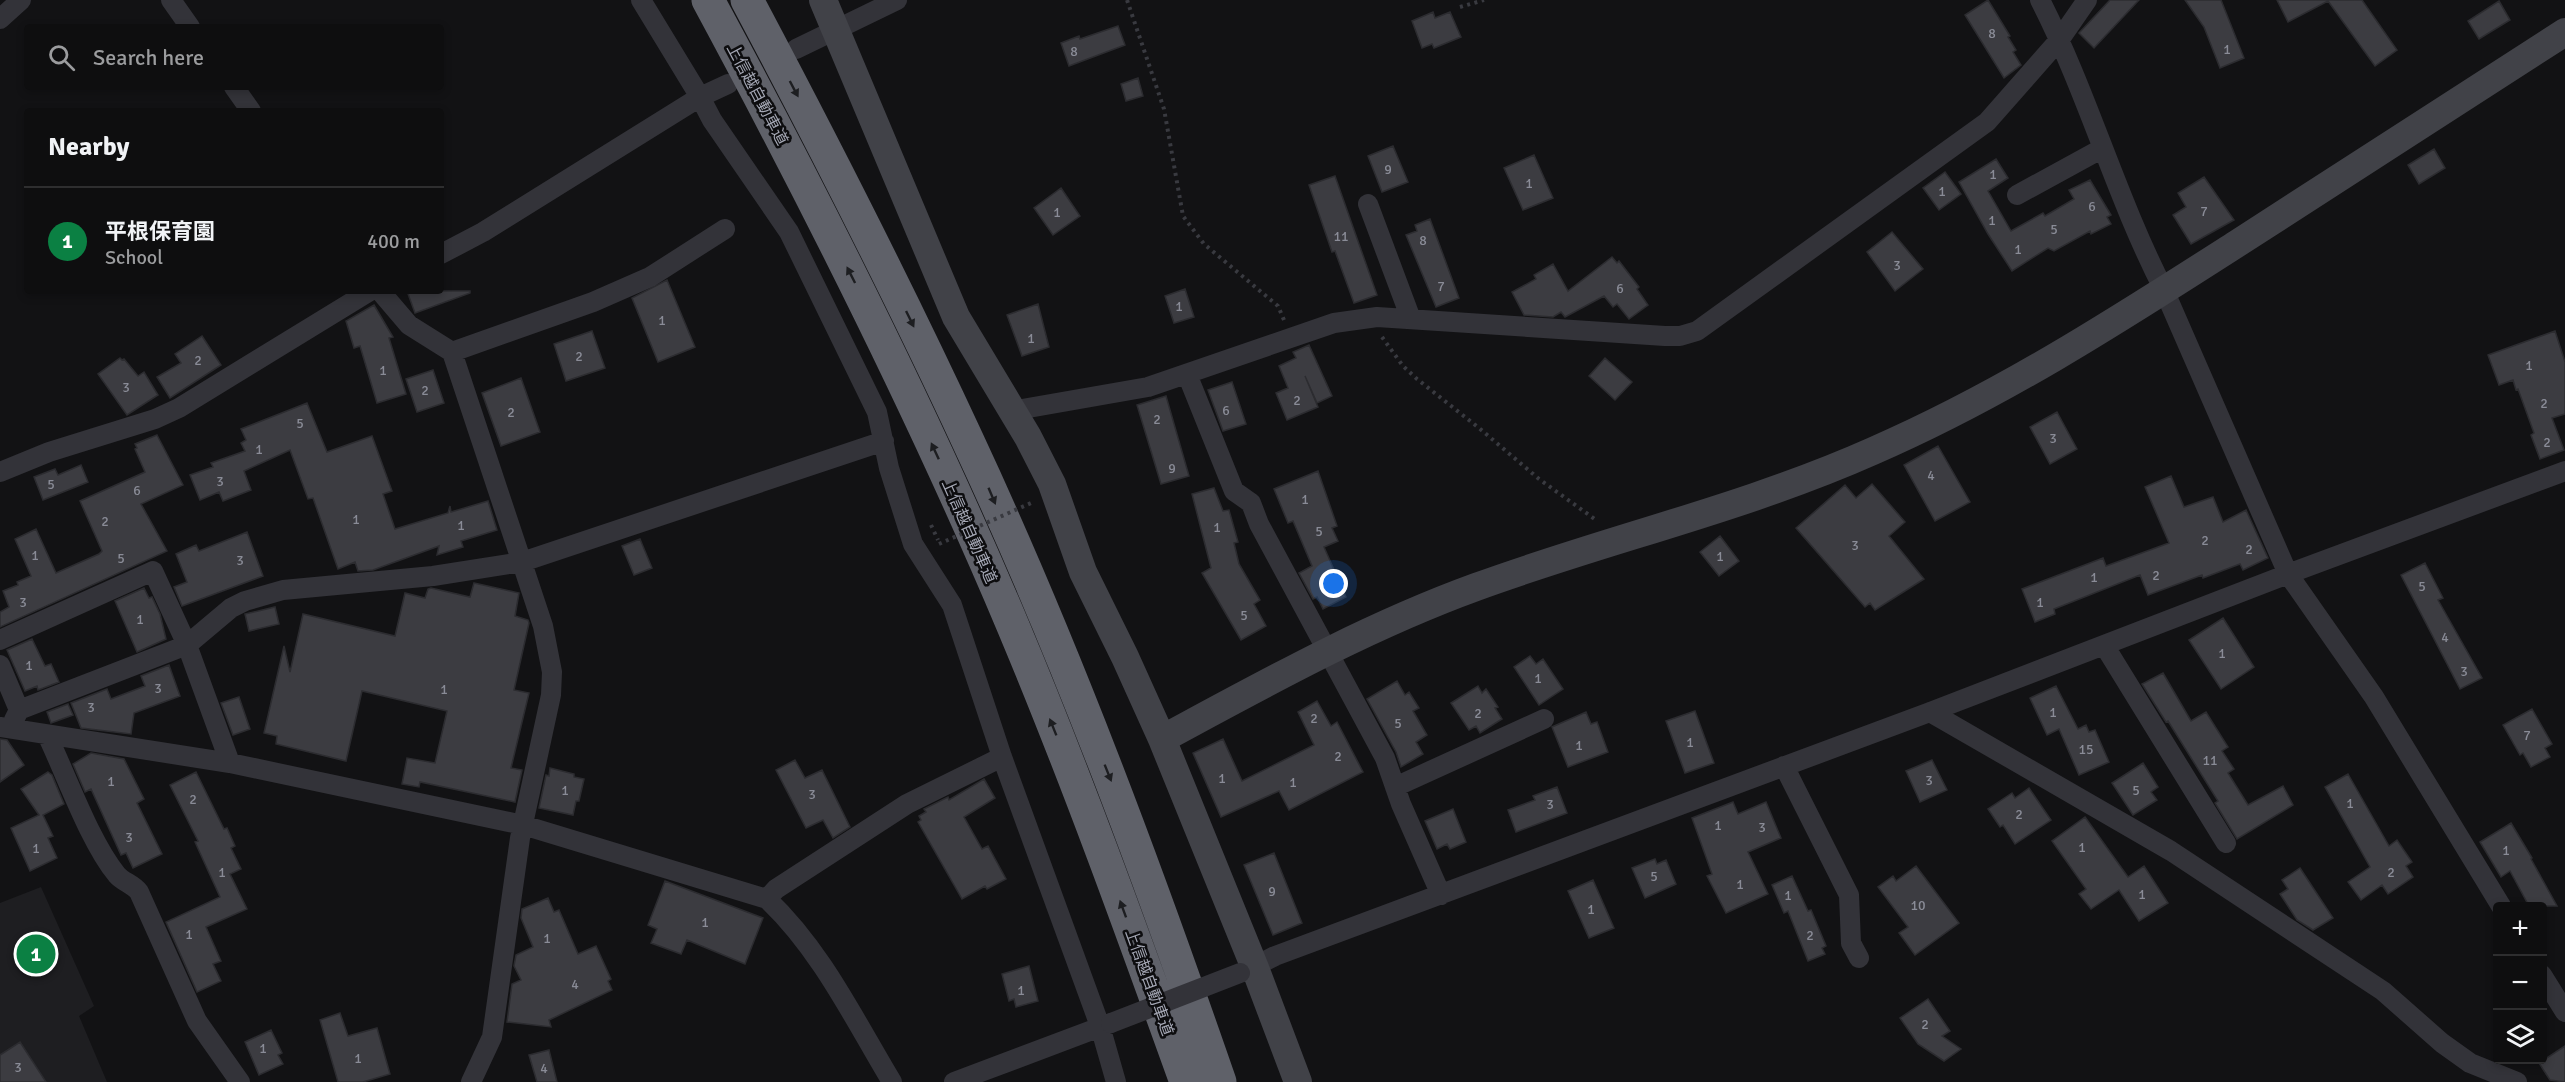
<!DOCTYPE html>
<meta charset="utf-8">
<style>
:root{--surface:#0e0e0f;--page:#1c1c1d;--text:#f1f3f6;--muted:#9b9c9e;--line:#2e2e2f;--accent:#0b8043}
body{margin:0;font-family:Signika,"Noto Sans JP",sans-serif;background:var(--page);color:var(--text)}
.controls{position:absolute;right:18px;bottom:18px;display:grid;overflow:hidden;border-radius:6px;box-shadow:0 3px 9px #0003}
.controls button{width:54px;height:54px;display:grid;place-items:center;padding:0;border:0;border-bottom:2px solid var(--line);background:var(--surface);color:var(--text);font:30px sans-serif}
.you{position:absolute;left:1334px;top:584px;width:21px;height:21px;margin:-15px;border:4px solid #fff;border-radius:50%;background:#1a73e8;box-shadow:0 0 0 9px #1a73e833}
.badge{display:grid;place-items:center;width:39px;height:39px;border-radius:50%;background:var(--accent);color:#fff;font-size:20px;font-weight:700}
.pin{position:absolute;translate:-50% -50%;border:3px solid #fff;box-shadow:0 2px 6px #0006}
.list{margin:0;padding:0;list-style:none}
h2{display:flex;justify-content:space-between;align-items:center;height:78px;margin:0;padding:0 24px;font-size:26px}
h2 small{font-size:20px;font-weight:400;color:var(--muted)}
.list li{display:grid;grid-template-columns:39px 1fr auto;gap:18px;align-items:center;box-sizing:border-box;height:108px;padding:0 24px;border-top:2px solid var(--line)}
.list b{display:block;font-size:22px;white-space:nowrap}
.list p{margin:0;font-size:20px;white-space:nowrap;color:var(--muted)}
.list em{font-size:20px;font-style:normal;color:var(--muted)}
.icon{flex:none;width:33px;height:33px;fill:none;stroke:currentColor;stroke-width:2;stroke-linecap:round;stroke-linejoin:round}
.map{position:relative;flex:none;width:2565px;height:1082px;overflow:hidden}
.search{position:absolute;background:var(--surface);box-shadow:0 3px 9px #0003;left:24px;top:24px;width:420px;height:66px;display:flex;align-items:center;gap:15px;box-sizing:border-box;padding:0 21px;border-radius:6px;color:var(--muted);font-size:22px}
.panel{position:absolute;background:var(--surface);box-shadow:0 3px 9px #0003;left:24px;top:108px;width:420px;height:186px;border-radius:6px}
.map>svg:first-child{display:block}
.built{fill:#1e1e21}
.building{fill:#3c3c41;stroke:#2c2c30;stroke-width:1.5}
.lines{fill:none;stroke-linecap:round;stroke-linejoin:round}
.path{stroke:#393a40;stroke-width:4;stroke-dasharray:3 4.5;stroke-linecap:butt}
.street{stroke:#333339;stroke-width:20}
.secondary{stroke:#414248;stroke-width:28}
.highway{stroke:#5f6169;stroke-width:33}
.path-bridge{stroke:#393a40;stroke-width:4;stroke-dasharray:3 4.5;stroke-linecap:butt}
.street-bridge{stroke:#333339;stroke-width:20}
.oneway{fill:#1d1e21}
.labels{text-anchor:middle;stroke-width:5;stroke-linejoin:round;paint-order:stroke}
.number-label{font-size:14px;fill:#8a8c97}
.street-label{font-size:16px;fill:#a4a7b4;stroke:#0d0d0f}
</style>
<div class="map">
<svg width="2565" height="1082" viewBox="0 0 2565 1082">
<rect width="100%" height="100%" fill="#121214"/>
<path class="built" d="M41 887 94 1006 79 1016 107 1082H0V903Z"/>
<path class="building" d="M1988 0 2010 36 2008 37 2016 50 2013 52 2021 65 2004 78 1965 15Z
M2110 0H2139L2094 48 2079 33Z
M2185 0H2221L2244 58 2220 68 2204 27Z
M2277 0H2362L2397 50 2375 66 2328 1 2288 22Z
M2499 1 2510 20 2479 39 2468 21Z
M1433 12 1435 18 1450 12 1461 37 1434 48 1432 44 1422 48 1412 21Z
M1118 26 1125 45 1069 66 1061 43 1079 36 1080 39Z
M1138 78 1143 96 1126 101 1121 84Z
M1393 146 1408 182 1382 192 1368 156Z
M2434 149 2445 168 2419 184 2408 165Z
M1534 155 1553 198 1523 210 1504 168Z
M1996 159 2008 178 1988 191 2011 231 2043 213 2045 216 2074 199 2069 190 2090 180 2111 215 2107 217 2111 224 2091 234 2090 231 2054 251 2048 248 2012 271 1988 234 1959 182Z
M1945 172 1961 194 1939 210 1923 188Z
M1335 176 1377 295 1354 303 1335 251 1332 252 1309 185Z
M2204 177 2234 220 2191 244 2173 215 2186 207 2178 193Z
M1061 188 1080 216 1053 235 1034 208Z
M1430 219 1459 298 1436 307 1406 235 1417 231 1415 225Z
M1892 232 1923 269 1895 291 1867 252Z
M1612 257 1617 263 1619 261 1639 287 1637 289 1648 305 1629 319 1617 304 1613 307 1604 296 1565 317 1561 312 1553 317 1524 315 1512 292 1536 279 1534 275 1553 264 1568 291Z
M667 280 695 347 658 362 632 298Z
M1185 289 1194 317 1174 323 1165 296Z
M407 291H470V293L415 313Z
M1038 304 1049 347 1022 356 1007 315Z
M374 305 393 337 389 338 406 394 377 403 360 346 354 348 346 321Z
M592 331 605 368 566 381 554 344Z
M2555 331 2565 362V414L2552 418 2564 450 2540 459 2531 435 2534 433 2518 389 2516 390 2513 380 2499 385 2488 355Z
M202 336 221 365 170 398 157 377 181 363 175 354Z
M1309 345 1332 396 1317 403 1305 376 1318 407 1287 420 1276 393 1288 388 1279 366 1296 358 1293 352Z
M120 358 122 360 124 359 138 376 144 372 158 395 127 415 98 374Z
M1605 358 1632 382 1615 400 1589 376Z
M433 370 444 403 417 412 406 379Z
M521 378 540 432 501 446 482 393Z
M1232 382 1246 424 1223 431 1208 390Z
M1166 396 1189 476 1161 484 1137 405Z
M307 403 327 452 372 436 392 491 383 494 395 529 448 513 450 506 451 512 488 501 497 530 461 541 463 547 437 555 439 546 373 570 358 571 355 562 338 569 313 498 308 499 290 450 244 471 251 490 223 501 219 492 200 500 190 475 213 467 211 463 245 451 241 443 246 440 241 429Z
M2057 412 2077 449 2050 464 2030 427Z
M157 435 183 485 141 504 167 551 0 627V612L9 607 3 591 18 585 17 582 31 576 15 539 36 529 56 573 99 554 102 551 80 501 145 472 135 449 137 448 135 444Z
M1938 446 1970 502 1935 521 1904 465Z
M81 465 88 482 43 500 34 477 55 469 58 475Z
M1318 471 1337 526 1332 528 1338 541 1324 547 1346 597 1323 609 1317 597 1313 599 1299 573 1312 566 1293 521 1288 523 1274 489Z
M2171 476 2184 507 2213 497 2223 522 2246 510 2268 558 2243 570 2240 564 2203 578 2202 575 2148 595 2140 575 2054 609 2055 614 2035 622 2022 589 2103 558 2106 566 2169 543 2145 487Z
M1872 484 1905 522 1889 536 1924 579 1875 610 1870 603 1865 607 1796 528 1845 485 1856 498Z
M1214 488 1223 511 1229 510 1238 542 1234 543 1239 564 1260 600 1254 604 1266 626 1241 640 1202 573 1211 568 1192 494Z
M247 532 263 576 182 606 174 587 187 582 176 554 196 545 199 551Z
M1720 536 1739 561 1719 576 1700 552Z
M640 539 652 568 634 575 622 546Z
M2425 563 2443 598 2438 600 2482 678 2460 689 2401 575Z
M474 583 519 593 515 616 528 620 529 623 514 690 529 693 511 768 522 770 515 802 420 782 419 787 402 784 407 758 435 763 447 711 362 691 346 761 276 744 277 736 264 733 284 646 290 672 303 614 395 636 405 593 425 598 428 589 431 588 470 597Z
M144 588 149 598 152 597 160 614 166 639 137 652 115 601Z
M275 607 279 624 249 631 245 614Z
M2223 618 2254 667 2221 689 2189 640Z
M32 639 45 666 51 664 59 682 38 690 37 686 25 691 7 650Z
M1530 656 1536 664 1543 659 1563 689 1539 705 1514 667Z
M169 665 180 696 134 713 131 734 81 728 71 703 107 689 111 699 145 686 141 676Z
M2163 673 2191 721 2206 712 2228 747 2222 751 2234 769 2228 773 2248 805 2283 786 2293 805 2237 839 2215 803 2218 801 2168 721 2166 722 2142 684Z
M1397 681 1405 695 1409 692 1419 708 1413 711 1427 735 1416 742 1423 754 1401 767 1396 752 1367 699Z
M1478 686 1482 693 1486 689 1498 707 1495 708 1502 719 1480 733 1476 726 1469 730 1451 703Z
M2056 686 2078 729 2086 725 2089 732 2095 730 2109 762 2079 775 2059 729 2047 735 2030 698Z
M239 697 250 729 233 735 221 703Z
M1317 701 1331 726 1337 722 1363 772 1289 810 1279 791 1221 817 1193 753 1223 739 1242 781 1314 745 1298 712Z
M68 704 73 715 51 723 47 712Z
M2532 709 2552 744 2545 748 2550 757 2531 767 2523 753 2520 755 2503 725Z
M1695 711 1714 763 1685 773 1666 721Z
M1586 712 1591 724 1597 722 1608 752 1568 767 1552 727Z
M0 739 7 740 24 765 0 782Z
M91 753 124 759 144 799 137 803 162 854 133 868 126 853 121 855 91 789 85 792 73 764Z
M795 760 805 778 822 770 850 827 833 838 823 820 806 828 776 770Z
M1932 760 1947 790 1920 802 1906 771Z
M2143 763 2158 787 2151 792 2157 800 2133 815 2112 783Z
M550 768 574 774V777L584 779 579 801H576L573 815 539 808 546 775 549 776Z
M48 772 52 775 64 804 43 815 53 836 48 838 57 858 30 871 11 828 39 815 21 789Z
M196 772 224 829 227 828 235 846 231 848 241 869 230 874 247 909 206 927 221 961 213 964 221 981 197 992 166 922 220 897 195 842 198 841 170 785Z
M2348 774 2389 846 2397 840 2412 862 2406 866 2413 877 2388 894 2382 885 2361 900 2348 882 2370 867 2325 787Z
M984 779 995 798 964 817 982 849 988 846 1006 879 987 889 985 886 962 899 918 822 921 820 919 816 926 812 924 809 948 797 949 800Z
M1557 787 1567 813 1516 832 1508 810 1535 800 1533 796Z
M2029 788 2051 820 2015 844 2003 825 2000 827 1988 809 2012 793 2015 798Z
M1733 802 1738 814 1766 802 1781 838 1748 852 1768 894 1726 913 1707 876 1712 874 1692 818Z
M1453 809 1466 842 1450 849 1447 844 1437 849 1425 821Z
M2085 817 2128 877 2144 866 2168 903 2139 921 2119 890 2091 909 2079 894 2086 889 2052 841Z
M2511 823 2532 858 2531 859 2557 906H2529L2510 871 2501 877 2480 842Z
M1274 853 1302 923 1273 935 1244 865Z
M1655 859 1657 864 1666 860 1676 884 1645 898 1632 868Z
M1916 866 1959 923 1915 955 1899 933 1908 927 1878 887 1893 876 1896 881Z
M2300 868 2333 918 2313 930 2297 920 2280 894 2288 889 2282 880Z
M1792 876 1808 911 1811 910 1826 946 1822 948 1825 954 1808 961 1788 911 1784 913 1772 885Z
M1593 880 1614 928 1589 938 1568 891Z
M665 881 763 918 745 964 687 940 681 954 651 943 657 929 648 925Z
M548 898 554 912 559 910 578 954 596 946 611 979 608 981 612 990 549 1020 551 1027 507 1022 512 984 521 980 514 966 516 955 533 947 521 918 522 909Z
M1029 966 1038 1001 1016 1007 1014 999 1009 1001 1002 974Z
M1928 999 1950 1031 1942 1036 1961 1049 1944 1061 1918 1044 1900 1018Z
M340 1013 348 1036 377 1028 390 1074 363 1082H338L320 1020Z
M271 1030 282 1053 278 1055 283 1064 259 1075 245 1042Z
M20 1042 46 1082H0V1055Z
M2565 1046V1082L2550 1080 2539 1063Z
M549 1050 557 1082H537L529 1055Z"/>
<g class="lines">
<path class="path" d="M1127 0 1164 109 1183 216 1204 244 1278 306 1284 320
M1460 7 1484 0
M1382 337 1403 366 1417 379 1479 428 1539 479 1596 520
M931 525 938 540"/>
<path class="street" d="M171 0 190 27
M641 0 700 97 712 120 789 232 877 412 889 468 913 544 952 605 1002 757 1100 1026 1116 1082
M2040 0C2088 94 2116 197 2164 290L2288 574 2374 697 2501 906
M0 19 21 0
M796 49 897 0
M234 87 251 111
M2017 195 2103 148
M1368 204 1411 319
M441 254 483 232 700 97 728 84
M380 291 409 325 452 352 543 626 552 672 551 695 520 838 492 1037 471 1082
M452 352 593 302 650 277 725 229
M1187 374 1234 491 1251 503 1259 524 1385 758 1401 804 1441 895
M1011 411 1148 387 1334 323 1377 317 1665 336H1680L1697 331 1987 122 2060 39 2087 0
M0 472 49 452 155 419 179 408 370 291
M0 640 153 571 187 645 230 763
M2104 645 2226 843
M0 665 19 710 14 720
M19 710 187 645 231 608 245 601 283 590 433 576 522 562 884 441
M1930 712 2171 851 2383 991 2442 1043 2470 1063 2517 1082
M0 727 230 763 523 825 767 899C821 950 854 1019 892 1082
M48 737C67 777 90 842 117 875 123 882 133 884 139 892L197 1021 240 1082
M1784 766 1849 895 1851 943 1859 958
M1395 787 1544 719
M767 899 776 889 907 804 1002 757
M1244 972 1275 956 1930 712 2288 574 2565 471
M2542 975 2565 1012
M954 1082 1111 1023"/>
<path class="secondary" d="M823 0 956 317 1028 437 1052 484 1083 572 1125 657 1162 739 1255 968 1298 1082
M1162 739C1264 684 1366 627 1476 587 1607 539 1745 508 1873 451 2002 395 2121 318 2238 243 2347 173 2456 102 2565 32"/>
<path class="highway" d="M708 0C818 204 923 412 1013 626 1076 776 1131 929 1186 1082
M747 0C824 145 899 292 968 441 1065 649 1145 865 1220 1082"/>
<path class="path-bridge" d="M939 544 1031 503"/>
<path class="street-bridge" d="M1111 1023 1240 973"/>
</g>
<defs><path id="oneway-solid" d="M-6-.8H1V-3.2L6.5 0L1 3.2V.8H-6Z" transform="scale(1.5)"/></defs>
<g class="oneway">
<use href="#oneway-solid" transform="translate(794 89) rotate(62)"/>
<use href="#oneway-solid" transform="translate(851 275) rotate(-117)"/>
<use href="#oneway-solid" transform="translate(910 319) rotate(64)"/>
<use href="#oneway-solid" transform="translate(935 451) rotate(-115)"/>
<use href="#oneway-solid" transform="translate(992 496) rotate(67)"/>
<use href="#oneway-solid" transform="translate(1053 727) rotate(-112)"/>
<use href="#oneway-solid" transform="translate(1108 773) rotate(68)"/>
<use href="#oneway-solid" transform="translate(1123 909) rotate(-110)"/>
</g>
<g class="labels">
<g class="number-label">
<text x="1992" y="38">8</text>
<text x="2227" y="54">1</text>
<text x="1074" y="56">8</text>
<text x="1388" y="174">9</text>
<text x="1993" y="179">1</text>
<text x="1529" y="188">1</text>
<text x="1942" y="196">1</text>
<text x="2092" y="211">6</text>
<text x="2204" y="216">7</text>
<text x="1057" y="217">1</text>
<text x="1992" y="225">1</text>
<text x="2054" y="234">5</text>
<text x="1341" y="241">11</text>
<text x="1423" y="245">8</text>
<text x="2018" y="254">1</text>
<text x="1897" y="270">3</text>
<text x="1441" y="291">7</text>
<text x="1620" y="293">6</text>
<text x="1179" y="311">1</text>
<text x="662" y="325">1</text>
<text x="1031" y="343">1</text>
<text x="579" y="361">2</text>
<text x="198" y="365">2</text>
<text x="2529" y="370">1</text>
<text x="383" y="375">1</text>
<text x="126" y="392">3</text>
<text x="425" y="395">2</text>
<text x="1297" y="405">2</text>
<text x="2544" y="408">2</text>
<text x="1226" y="415">6</text>
<text x="511" y="417">2</text>
<text x="1157" y="424">2</text>
<text x="300" y="428">5</text>
<text x="2053" y="443">3</text>
<text x="2547" y="447">2</text>
<text x="259" y="454">1</text>
<text x="1172" y="473">9</text>
<text x="1931" y="480">4</text>
<text x="220" y="486">3</text>
<text x="51" y="489">5</text>
<text x="137" y="495">6</text>
<text x="1305" y="504">1</text>
<text x="356" y="524">1</text>
<text x="105" y="526">2</text>
<text x="461" y="530">1</text>
<text x="1217" y="532">1</text>
<text x="1319" y="536">5</text>
<text x="2205" y="545">2</text>
<text x="1855" y="550">3</text>
<text x="2249" y="554">2</text>
<text x="35" y="560">1</text>
<text x="1720" y="561">1</text>
<text x="121" y="563">5</text>
<text x="240" y="565">3</text>
<text x="2156" y="580">2</text>
<text x="2094" y="582">1</text>
<text x="2422" y="591">5</text>
<text x="23" y="607">3</text>
<text x="2040" y="607">1</text>
<text x="1244" y="620">5</text>
<text x="140" y="624">1</text>
<text x="2445" y="642">4</text>
<text x="2222" y="658">1</text>
<text x="29" y="670">1</text>
<text x="2464" y="676">3</text>
<text x="1538" y="683">1</text>
<text x="158" y="693">3</text>
<text x="444" y="694">1</text>
<text x="91" y="712">3</text>
<text x="2053" y="717">1</text>
<text x="1478" y="718">2</text>
<text x="1314" y="723">2</text>
<text x="1398" y="728">5</text>
<text x="2527" y="740">7</text>
<text x="1690" y="747">1</text>
<text x="1579" y="750">1</text>
<text x="2086" y="754">15</text>
<text x="1338" y="761">2</text>
<text x="2210" y="765">11</text>
<text x="1222" y="783">1</text>
<text x="1929" y="785">3</text>
<text x="111" y="786">1</text>
<text x="1293" y="787">1</text>
<text x="565" y="795">1</text>
<text x="2136" y="795">5</text>
<text x="812" y="799">3</text>
<text x="193" y="804">2</text>
<text x="2350" y="808">1</text>
<text x="1550" y="809">3</text>
<text x="2019" y="819">2</text>
<text x="1718" y="830">1</text>
<text x="1762" y="832">3</text>
<text x="129" y="842">3</text>
<text x="2082" y="852">1</text>
<text x="36" y="853">1</text>
<text x="2506" y="855">1</text>
<text x="222" y="877">1</text>
<text x="2391" y="877">2</text>
<text x="1654" y="881">5</text>
<text x="1740" y="889">1</text>
<text x="1272" y="896">9</text>
<text x="2142" y="899">1</text>
<text x="1788" y="900">1</text>
<text x="1918" y="910">10</text>
<text x="1591" y="914">1</text>
<text x="705" y="927">1</text>
<text x="189" y="939">1</text>
<text x="1810" y="940">2</text>
<text x="547" y="943">1</text>
<text x="575" y="989">4</text>
<text x="1021" y="995">1</text>
<text x="1925" y="1029">2</text>
<text x="263" y="1053">1</text>
<text x="358" y="1063">1</text>
<text x="18" y="1072">3</text>
<text x="544" y="1073">4</text>
</g>
<g class="street-label">
<text transform="translate(758 94) rotate(62)" y="6">上信越自動車道</text>
<text transform="translate(970 531) rotate(66)" y="6">上信越自動車道</text>
<text transform="translate(1150 982) rotate(70)" y="6">上信越自動車道</text>
</g>
</g>
</svg>
<div class="controls">
<button>+</button>
<button>−</button>
<button><svg class="icon" aria-label="layers" viewBox="0 0 24 24"><path d="M12 4l9 5-9 5-9-5zM3 14l9 5 9-5"/></svg></button>
</div>
<div class="you"></div>
<div class="pin badge" style="left:36px;top:954px">1</div>
<div class="search"><svg class="icon" aria-label="search" viewBox="0 0 24 24"><circle cx="10" cy="10" r="6"/><path d="M15 15l6 6"/></svg>Search here</div>
<section class="panel">
<h2>Nearby<small></small></h2>
<ul class="list">
<li><span class="badge">1</span><div><b>平根保育園</b><p>School</p></div><em>400 m</em></li>
</ul>
</section>
</div>
